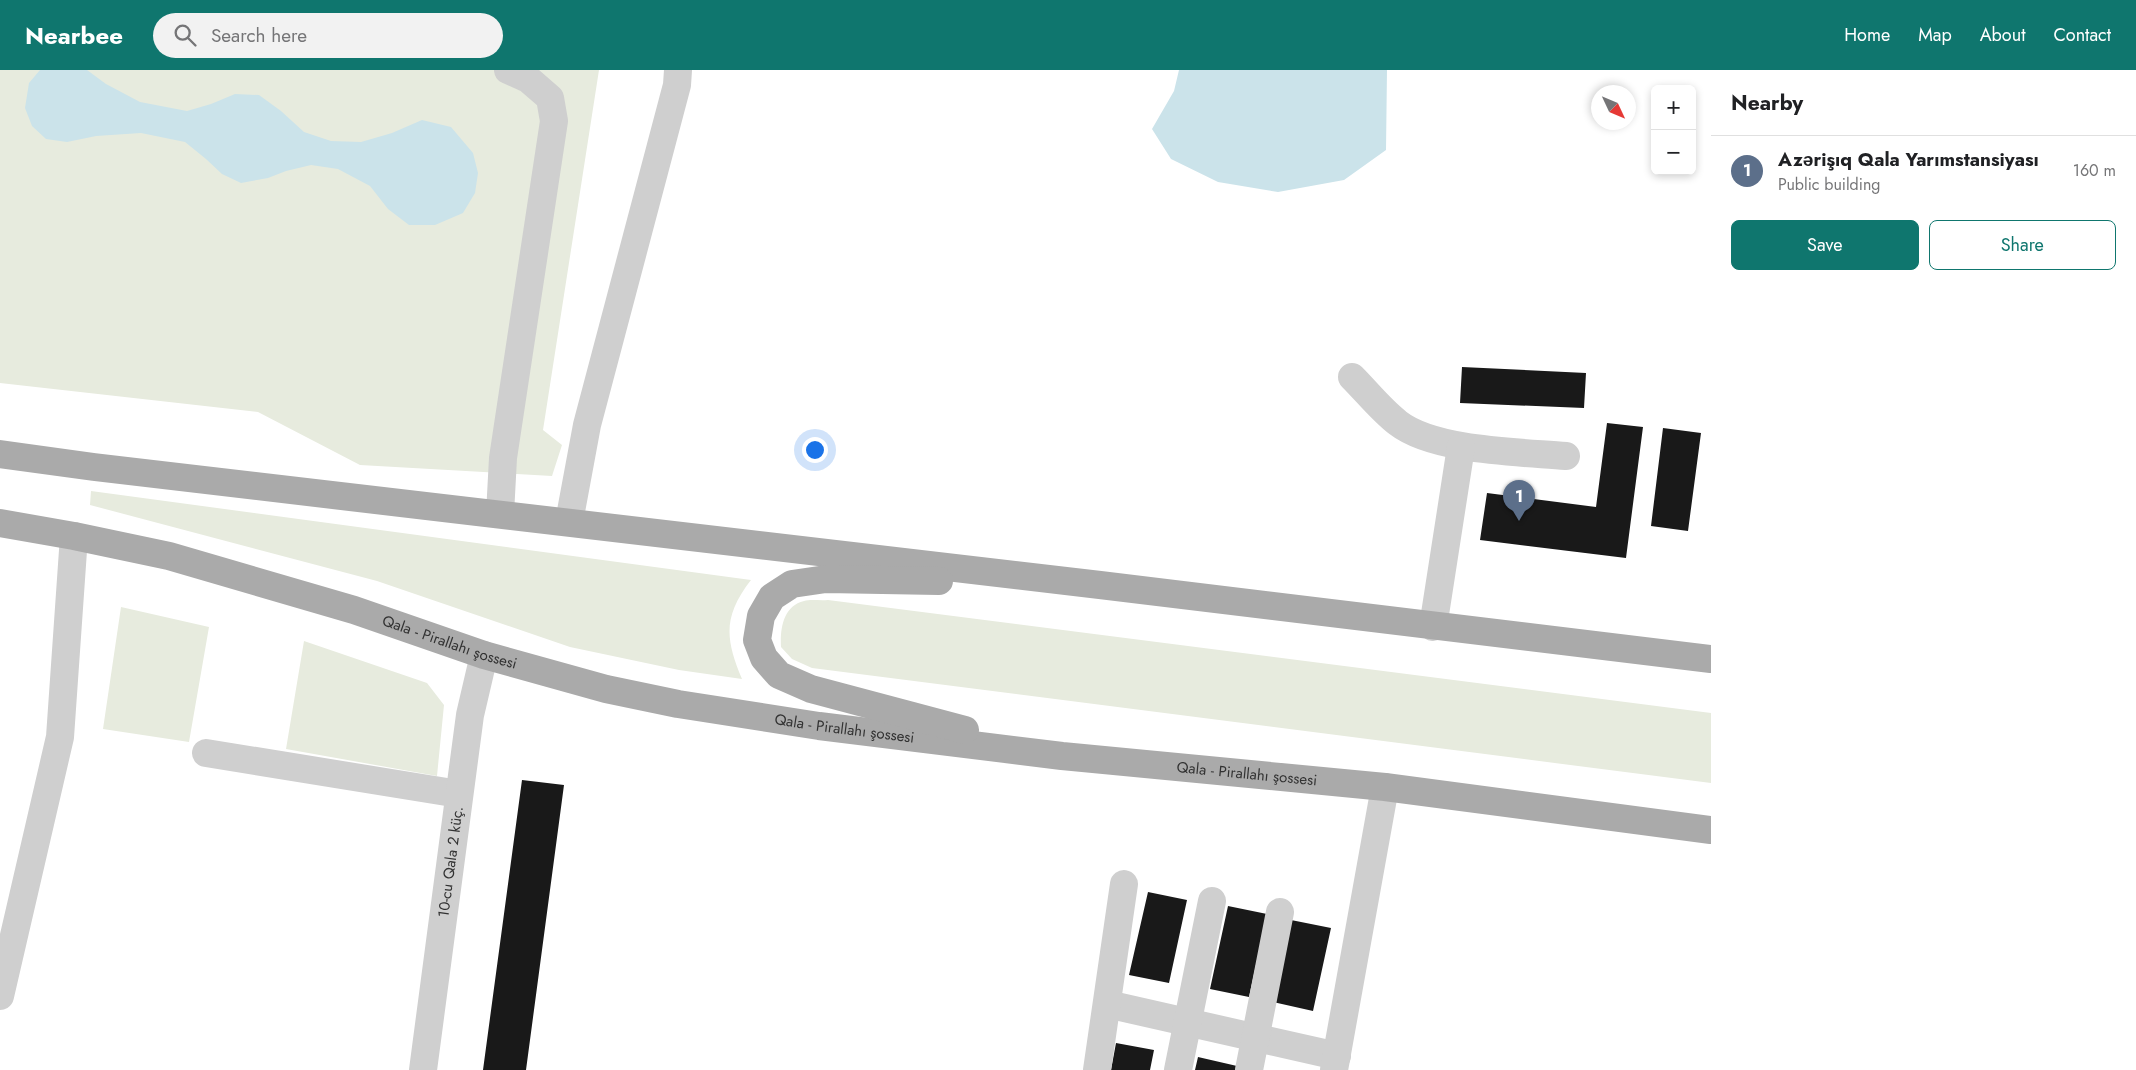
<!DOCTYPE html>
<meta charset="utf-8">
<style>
:root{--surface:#fff;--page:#f2f2f2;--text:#202124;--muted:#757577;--line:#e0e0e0;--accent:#0f766e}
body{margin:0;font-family:Jost,sans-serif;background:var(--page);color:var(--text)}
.controls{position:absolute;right:15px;top:15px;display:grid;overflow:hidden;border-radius:8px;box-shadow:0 2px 8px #0003}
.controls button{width:45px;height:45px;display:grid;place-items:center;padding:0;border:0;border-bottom:1px solid var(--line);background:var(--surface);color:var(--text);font:25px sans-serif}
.compass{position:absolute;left:1591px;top:15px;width:45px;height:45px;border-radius:50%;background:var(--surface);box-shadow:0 2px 8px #0003;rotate:134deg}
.you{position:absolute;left:814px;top:379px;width:18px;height:18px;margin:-12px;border:4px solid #fff;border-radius:50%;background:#1a73e8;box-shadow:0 0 0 8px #1a73e833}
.badge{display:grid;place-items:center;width:32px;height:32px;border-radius:50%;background:var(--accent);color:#fff;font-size:16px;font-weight:700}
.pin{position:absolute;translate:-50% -41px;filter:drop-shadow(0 1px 2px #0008)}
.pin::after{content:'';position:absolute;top:26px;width:18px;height:15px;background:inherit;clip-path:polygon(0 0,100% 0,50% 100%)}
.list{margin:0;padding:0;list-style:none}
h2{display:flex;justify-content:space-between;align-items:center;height:65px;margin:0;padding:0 20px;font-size:21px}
h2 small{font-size:16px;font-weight:400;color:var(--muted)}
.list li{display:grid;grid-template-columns:32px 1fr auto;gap:15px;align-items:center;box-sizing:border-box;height:70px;padding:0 20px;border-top:1px solid var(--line)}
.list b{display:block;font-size:19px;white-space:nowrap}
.list p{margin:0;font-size:16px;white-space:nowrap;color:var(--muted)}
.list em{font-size:16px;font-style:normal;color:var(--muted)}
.actions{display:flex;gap:10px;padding:15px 20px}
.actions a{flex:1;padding:11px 0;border:1px solid var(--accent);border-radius:8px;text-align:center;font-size:18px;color:var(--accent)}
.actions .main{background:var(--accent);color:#fff}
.icon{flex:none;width:28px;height:28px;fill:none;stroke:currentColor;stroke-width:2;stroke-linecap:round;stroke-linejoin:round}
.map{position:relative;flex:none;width:1711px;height:1000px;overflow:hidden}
header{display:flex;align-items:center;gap:30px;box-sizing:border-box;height:70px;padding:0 25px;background:var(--accent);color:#fff}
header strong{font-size:24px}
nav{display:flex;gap:28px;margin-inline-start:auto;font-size:18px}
.search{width:350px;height:45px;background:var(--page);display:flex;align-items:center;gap:12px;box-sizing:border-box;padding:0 18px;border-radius:28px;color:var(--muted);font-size:19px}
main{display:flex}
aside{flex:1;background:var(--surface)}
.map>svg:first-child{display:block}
.green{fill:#e7ebde}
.water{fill:#cbe3ea}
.building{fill:#191919}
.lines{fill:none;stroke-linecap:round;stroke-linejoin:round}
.minor{stroke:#cfcfcf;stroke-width:28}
.major{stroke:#aaa;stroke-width:28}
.labels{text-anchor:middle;stroke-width:5;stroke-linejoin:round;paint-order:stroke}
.street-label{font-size:15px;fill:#323232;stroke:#fff}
</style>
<header>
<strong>Nearbee</strong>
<div class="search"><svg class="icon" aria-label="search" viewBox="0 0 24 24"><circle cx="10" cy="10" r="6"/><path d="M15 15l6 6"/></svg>Search here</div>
<nav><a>Home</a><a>Map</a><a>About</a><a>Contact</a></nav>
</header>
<main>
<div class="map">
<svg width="1711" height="1000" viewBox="0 0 1711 1000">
<rect width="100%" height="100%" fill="#fff"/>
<path class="green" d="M0 0H599L543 360 562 375 552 406 360 395 258 342 0 313Z
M91 421 751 510C723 546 725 569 742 609L679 600 570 577 377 511 90 435Z
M828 530 1711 643V713L812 598 792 589 781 577C780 559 783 536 804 531 811 529 820 531 828 530Z
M121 537 209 557 189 672 103 659Z
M304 571 427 613 444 635 437 706 286 679Z"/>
<path class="water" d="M40 0H87L106 14 140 32 187 41 211 34 235 24 259 25 281 41 304 62 331 71 361 72 392 63 422 50 451 57 473 83 478 103 475 123 463 143 435 155H409L388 139 370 116 338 99 311 95 286 101 268 108 241 113 222 104 206 89 185 72 141 63 96 66 67 72 46 69 32 56 25 38 29 13Z
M1179 0H1387L1386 80 1344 110 1278 122 1218 112 1171 89 1152 59 1174 21Z"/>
<path class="building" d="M1462 297 1586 303 1584 338 1460 333Z
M1607 353 1643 357 1626 488 1480 470 1487 423 1596 437Z
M1663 358 1701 363 1688 461 1651 456Z
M522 710 564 715 526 1000H483Z
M1148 822 1187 830 1169 913 1129 905Z
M1228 836 1267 844 1249 927 1210 919Z
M1291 850 1331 858 1313 941 1273 932Z
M1116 973 1154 980 1150 1000H1111Z
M1198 987 1237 996 1236 1000H1195Z"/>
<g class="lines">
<g class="minor">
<path d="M1352 307C1367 322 1381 340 1398 353 1434 381 1520 382 1566 386"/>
<path d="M500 444 503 388 554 51 550 28 528 9 508 0"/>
<path d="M569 452 587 355 677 15 678 0"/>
<path d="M1433 557 1461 377"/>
<path d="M206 683 459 724"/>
<path d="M0 926 60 667 74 466"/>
<path d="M1107 934 1337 986"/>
<path id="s1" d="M423 1000 470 645 484 585"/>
<path d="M1097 1000 1124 814"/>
<path d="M1178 1000 1212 831"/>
<path d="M1249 1000 1280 842"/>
<path d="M1334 1000 1385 717"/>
</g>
<g class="major">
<path d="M0 384 94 397 1100 515 1711 589"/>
<path id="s2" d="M0 453 74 466 169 486 354 540 484 585 606 619 678 634 819 656 1062 686 1385 717 1711 760"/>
<path d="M939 511 826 509 792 514 772 527 761 546 757 570 764 588 779 605 811 619 965 660"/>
</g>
</g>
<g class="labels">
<g class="street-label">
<text dy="5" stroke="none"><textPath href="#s2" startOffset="466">Qala - Pirallahı şossesi</textPath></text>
<text dy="5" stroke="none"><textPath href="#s2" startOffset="871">Qala - Pirallahı şossesi</textPath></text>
<text dy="5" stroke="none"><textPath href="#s2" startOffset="1276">Qala - Pirallahı şossesi</textPath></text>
<text dy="5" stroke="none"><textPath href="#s1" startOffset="210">10-cu Qala 2 küç.</textPath></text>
</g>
</g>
</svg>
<div class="controls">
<button>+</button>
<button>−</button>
</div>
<svg class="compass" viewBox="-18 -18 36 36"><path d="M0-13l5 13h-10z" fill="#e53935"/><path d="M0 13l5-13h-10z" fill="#757577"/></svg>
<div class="you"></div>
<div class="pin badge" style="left:1519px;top:451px;background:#5c6f8a">1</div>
</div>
<aside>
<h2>Nearby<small></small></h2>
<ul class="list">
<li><span class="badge" style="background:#5c6f8a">1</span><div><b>Azərişıq Qala Yarımstansiyası</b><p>Public building</p></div><em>160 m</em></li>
</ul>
<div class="actions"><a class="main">Save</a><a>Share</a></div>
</aside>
</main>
